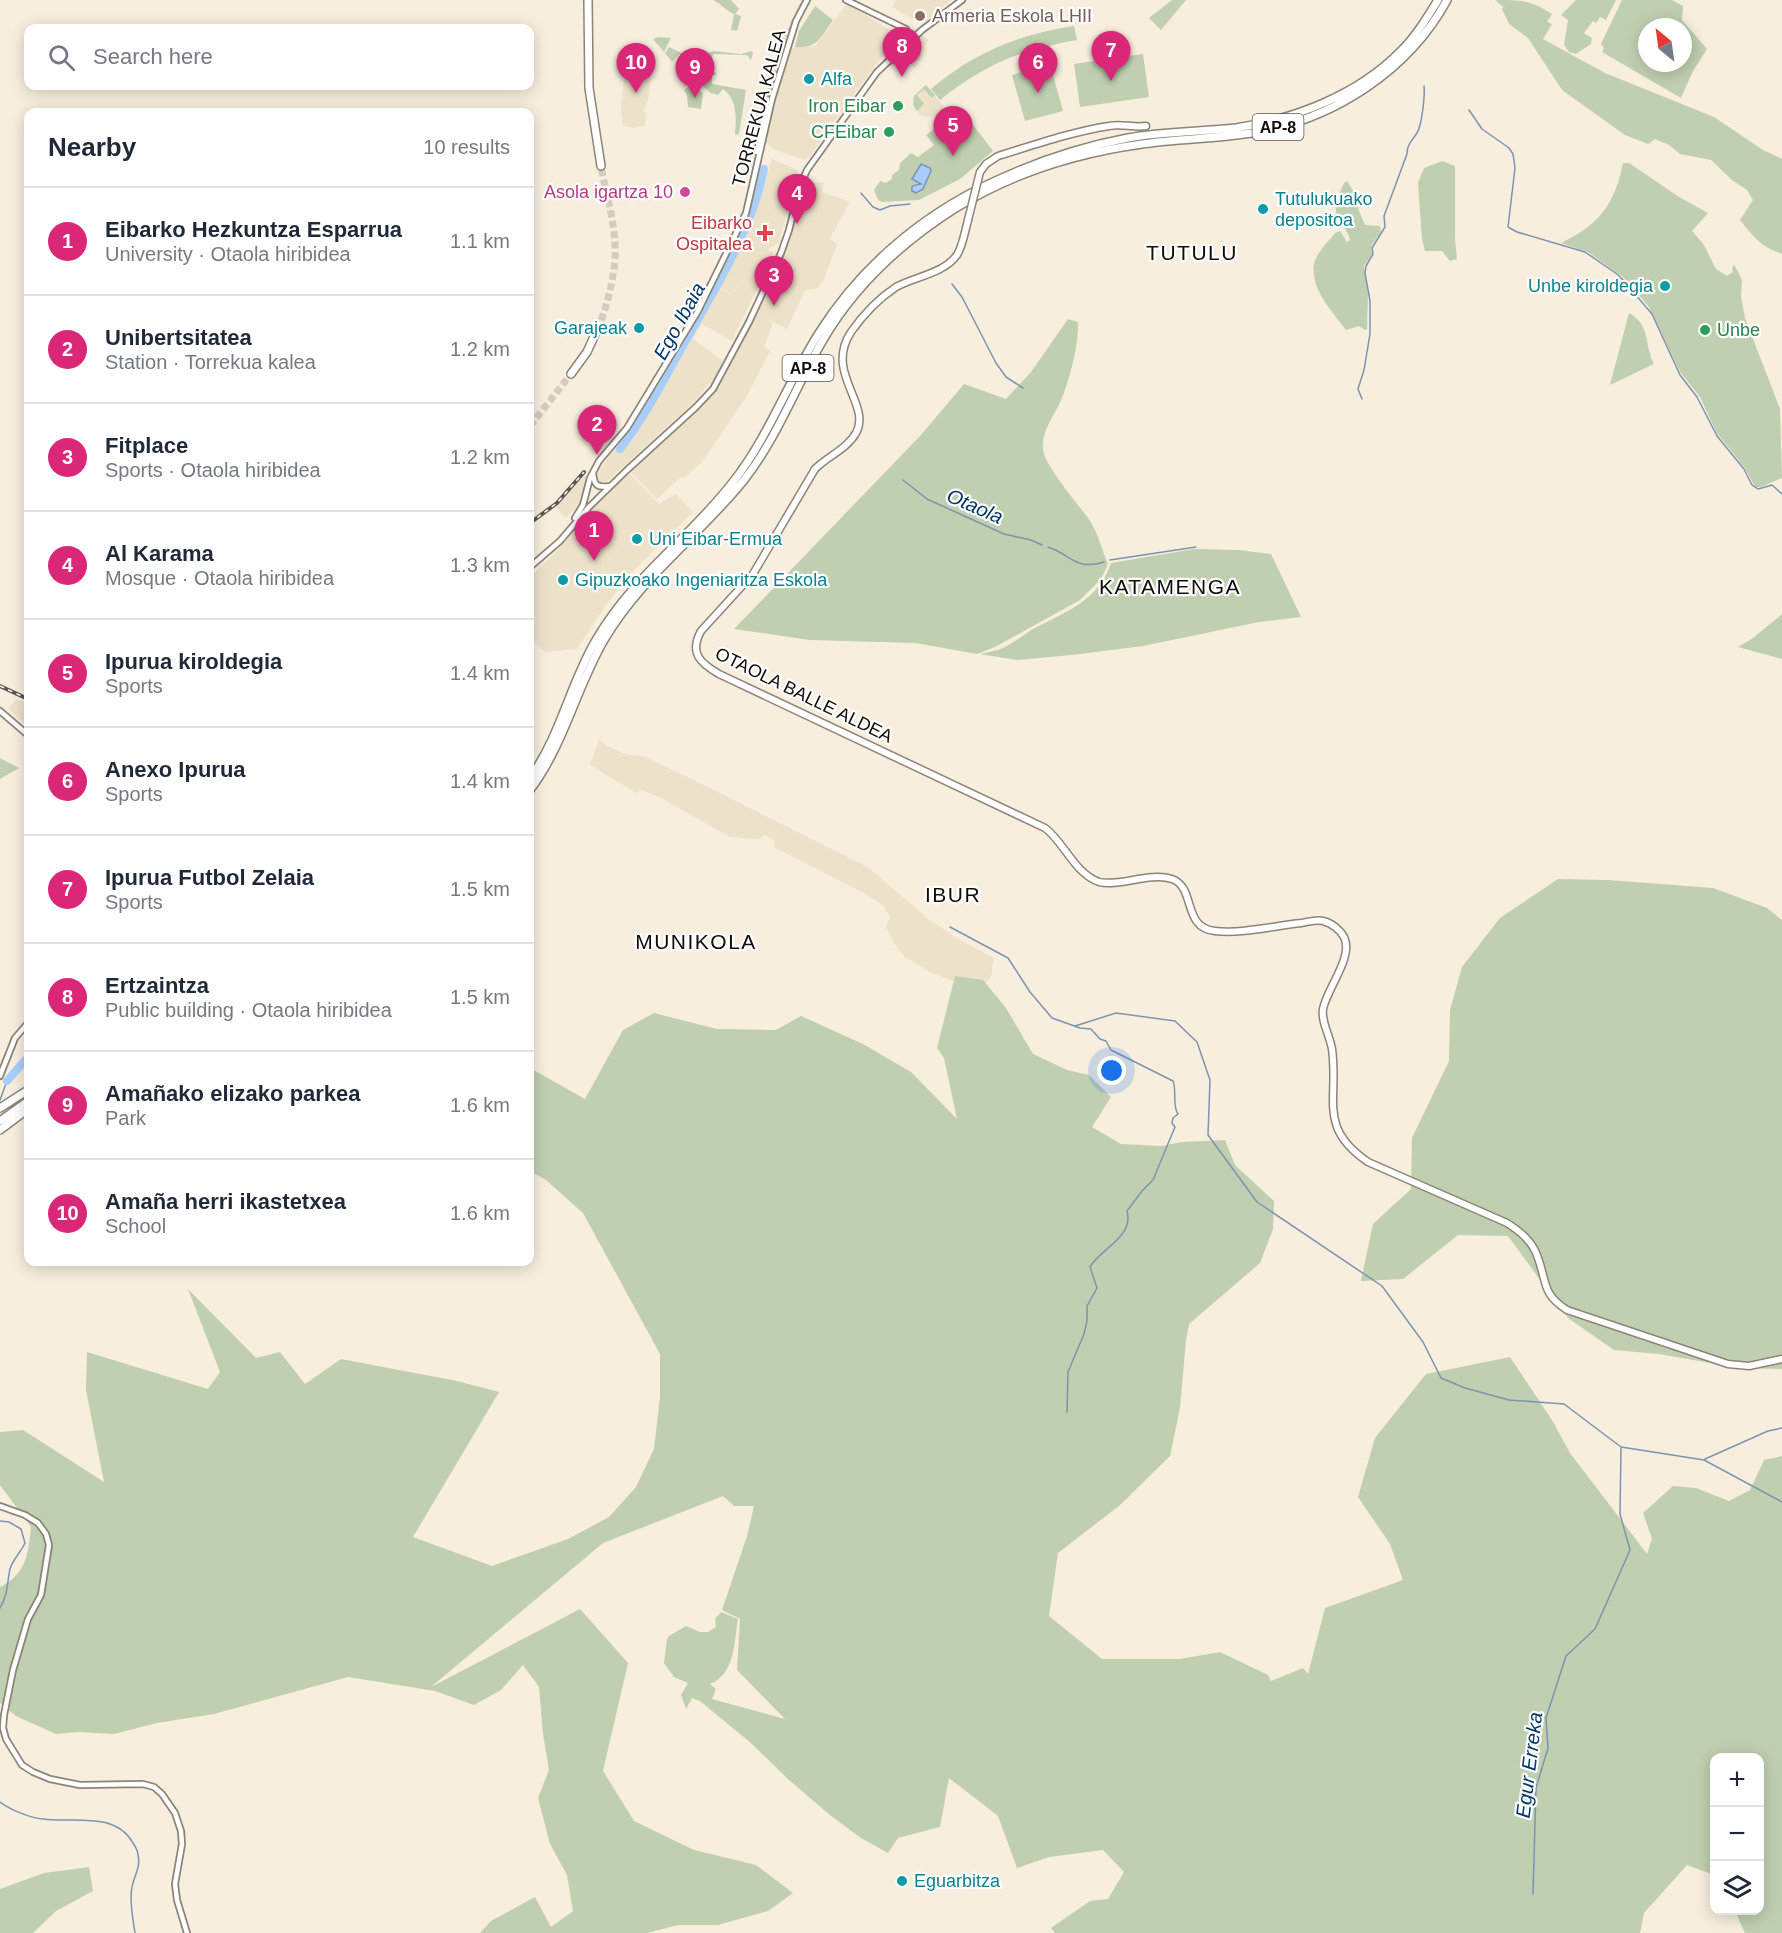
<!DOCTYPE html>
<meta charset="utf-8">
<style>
:root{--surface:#fff;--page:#f2f2f3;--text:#1f2937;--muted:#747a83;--line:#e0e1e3;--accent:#db2777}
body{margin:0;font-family:Arial,sans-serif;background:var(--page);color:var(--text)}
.controls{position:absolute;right:18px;bottom:18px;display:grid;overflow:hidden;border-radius:12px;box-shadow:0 3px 15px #0003}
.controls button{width:54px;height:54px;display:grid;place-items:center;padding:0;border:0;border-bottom:2px solid var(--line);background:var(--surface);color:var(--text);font:30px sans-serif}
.compass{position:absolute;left:1638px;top:18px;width:54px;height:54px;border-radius:50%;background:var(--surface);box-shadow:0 3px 15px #0003;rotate:331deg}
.you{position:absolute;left:1112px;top:1071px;width:21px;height:21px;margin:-15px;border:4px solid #fff;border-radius:50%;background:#1a73e8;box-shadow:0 0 0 9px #1a73e833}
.badge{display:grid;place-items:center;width:39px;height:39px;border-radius:50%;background:var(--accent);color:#fff;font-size:20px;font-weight:700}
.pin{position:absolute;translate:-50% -50px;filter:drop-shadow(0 2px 3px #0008)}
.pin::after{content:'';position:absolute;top:32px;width:21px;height:18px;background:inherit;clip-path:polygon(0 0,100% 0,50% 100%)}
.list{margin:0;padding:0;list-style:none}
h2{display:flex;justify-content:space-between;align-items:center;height:78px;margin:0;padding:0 24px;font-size:26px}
h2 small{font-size:20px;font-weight:400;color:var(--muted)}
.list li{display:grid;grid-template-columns:39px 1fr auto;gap:18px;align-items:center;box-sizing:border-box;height:108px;padding:0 24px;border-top:2px solid var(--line)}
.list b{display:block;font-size:22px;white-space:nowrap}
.list p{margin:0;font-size:20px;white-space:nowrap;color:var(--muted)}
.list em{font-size:20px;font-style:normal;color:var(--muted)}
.icon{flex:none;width:33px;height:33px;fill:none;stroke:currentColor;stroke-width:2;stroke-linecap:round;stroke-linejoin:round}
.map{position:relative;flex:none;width:1782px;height:1933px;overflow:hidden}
.search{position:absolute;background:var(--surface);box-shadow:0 3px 15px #0003;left:24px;top:24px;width:510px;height:66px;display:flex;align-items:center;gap:15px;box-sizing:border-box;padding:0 21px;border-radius:12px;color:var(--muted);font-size:22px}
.panel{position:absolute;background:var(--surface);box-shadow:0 3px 15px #0003;left:24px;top:108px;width:510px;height:1158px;border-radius:12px}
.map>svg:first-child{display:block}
.built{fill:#ede1ca}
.green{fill:#c0cfaf;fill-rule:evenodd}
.water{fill:#aacefb;stroke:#7c94b2;stroke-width:1.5}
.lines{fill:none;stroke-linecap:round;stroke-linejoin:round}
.stream{stroke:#7c94b2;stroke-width:1.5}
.river{stroke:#aacefb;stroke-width:8}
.minor-tunnel{stroke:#d4ccbe;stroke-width:4.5;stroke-dasharray:4.5 2;stroke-linecap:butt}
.highway-tunnel{stroke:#d4ccbe;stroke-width:7;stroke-dasharray:7 3.5;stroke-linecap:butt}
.minor-casing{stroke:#8c8476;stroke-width:8}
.major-casing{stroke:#8c8476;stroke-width:9}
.highway-casing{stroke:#8c8476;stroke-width:10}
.minor{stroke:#fff;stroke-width:4.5}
.major{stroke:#fff;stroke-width:6}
.highway{stroke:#fff;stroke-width:7}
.rail-casing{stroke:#5c574f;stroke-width:4}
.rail{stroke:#fff;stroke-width:1.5;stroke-dasharray:4.5;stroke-linecap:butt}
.major-bridge-casing{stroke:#8c8476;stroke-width:9;stroke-linecap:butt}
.major-bridge{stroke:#fff;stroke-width:6}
.education-dot{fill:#8d6e63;stroke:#fff;stroke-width:2}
.culture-dot{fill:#0f9aa8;stroke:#fff;stroke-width:2}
.leisure-dot{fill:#2e9e5b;stroke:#fff;stroke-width:2}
.hotel-dot{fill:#d1479c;stroke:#fff;stroke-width:2}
.health-dot{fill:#e0444e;stroke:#fff;stroke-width:2}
.labels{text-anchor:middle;stroke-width:4.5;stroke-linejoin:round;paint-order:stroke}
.shield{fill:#fff;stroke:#575652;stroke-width:1.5}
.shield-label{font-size:16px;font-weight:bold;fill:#0f0d08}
.education-label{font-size:18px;fill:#785e54;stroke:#fff;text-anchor:start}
.culture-label{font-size:18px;fill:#0d838f;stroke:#fff;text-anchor:start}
.leisure-label{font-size:18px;fill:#27864d;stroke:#fff;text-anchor:end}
.street-label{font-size:18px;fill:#0f0d08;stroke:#fff}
.hotel-label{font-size:18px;fill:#b23c85;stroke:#fff;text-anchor:end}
.health-label{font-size:18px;fill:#be3a42;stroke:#fff;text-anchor:end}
.water-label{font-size:20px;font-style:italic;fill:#03356a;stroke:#fff}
.quarter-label{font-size:21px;letter-spacing:1.5px;fill:#0f0d08;stroke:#fff}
</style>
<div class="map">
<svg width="1782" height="1933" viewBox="0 0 1782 1933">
<rect width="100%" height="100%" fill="#f7eede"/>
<path class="built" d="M896 0H951L924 23H919L892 7Z
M847 4 874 20 903 39 881 57 811 155 805 160 775 150 766 143 765 136 788 51 792 48 815 46Z
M922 35 928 40 915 69 902 53Z
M628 55 653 57 648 100 643 112 646 113 645 126 634 128 623 126 621 109 623 85Z
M926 85 946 109 935 116 925 117 920 115 913 105 914 96Z
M772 159 798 170 779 243 768 249 774 253 732 341 702 324 693 339 723 361 716 376 692 404 604 484 598 485 595 477 615 448 619 452 647 416 698 326 697 324 717 287 731 295 746 277 731 294 720 288 753 222Z
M810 182 824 183 822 192 850 202 830 238 837 245 823 281 816 289 805 290 787 329 769 320 773 323 764 347 770 351 748 394 702 462 684 478 682 476 657 499 631 472 701 407 714 393 726 375 776 271 780 273 777 270 793 225 803 187Z
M627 471 659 504 676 494 693 512 635 569 605 606 577 649 545 652 530 638V577L555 553 598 501Z
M584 475 588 477 580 504 565 518 556 507Z
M16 700 28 703V727L8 708Z
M599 739 607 746 625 754 646 757 708 787 869 868 927 918 955 937 993 958 992 974 988 981 974 990 928 971 905 957 895 945 886 927 890 917 884 906 864 893 774 847 775 841 765 835 759 839 730 837 661 798 642 790 636 793 590 765Z"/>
<path class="green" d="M713 0H731L739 9 735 14 741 16 737 31 731 30 734 14C726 11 722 4 713 0Z
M1172 0H1186L1161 30 1149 18Z
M1495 0C1520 0 1531 0 1552 14L1547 22 1552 24 1543 39 1605 73 1714 117 1763 150 1782 159V254C1763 248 1752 236 1740 220L1753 200 1747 190 1732 180 1711 160 1680 154 1669 145 1655 139 1648 144 1625 135 1562 90 1528 38 1509 24 1502 9 1503 7Z
M1576 0H1616L1606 20 1600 17 1596 23 1593 21 1584 33 1592 38 1591 44 1576 54 1569 52 1564 45 1568 20 1561 15Z
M1622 0H1672L1683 6 1682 20 1707 49 1693 71 1681 98 1602 52 1604 48 1601 44ZM1647 27H1683V63H1647Z
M815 6 833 20C821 37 817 49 795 47L799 31Z
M1074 26 1077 40C1020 50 986 64 940 100L931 89C973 53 1019 34 1074 26Z
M658 37 671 38 664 52 653 39Z
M669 47 698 61 701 65 698 70 679 54 672 62 665 53Z
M714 51 741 54 752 51 753 53 751 60 747 55 713 54 711 62 707 63 706 59 708 53Z
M1143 54 1149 97 1080 107 1074 64Z
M1050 64 1063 111 1025 121 1012 75Z
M704 67 716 73V75H712V84L746 90 739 134 735 135C736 118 738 100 723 89L718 95 711 93 697 82 696 80 702 74Z
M694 84 703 94 701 109 688 107 687 95 684 90Z
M926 85 935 95 932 98 924 89 917 95 924 104 917 111 913 105 914 96Z
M961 109 993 151 960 179 919 200 882 202 878 200 874 190 880 181 886 183 892 179V175L899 170 900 163 911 153 918 157 934 145 926 135Z
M1442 161 1455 166V239L1457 259 1450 261 1442 251H1425L1422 239 1418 183 1424 168Z
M1623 163H1629L1679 197 1708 213 1692 231 1704 245 1716 269 1727 276 1733 272 1732 268 1734 264 1742 280 1741 296 1745 318 1780 409 1782 478 1761 487H1755L1745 468 1716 432 1700 397 1680 372 1649 307 1623 277 1588 252 1561 243C1599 225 1615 204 1623 163Z
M1347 181 1355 194 1359 211 1365 225 1380 226 1381 232 1371 246 1372 254 1364 266 1368 294 1367 329 1365 330 1359 326 1346 330C1332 311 1310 289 1314 264 1316 253 1329 241 1335 233L1340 231 1347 242 1350 240C1348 230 1339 223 1337 215 1333 205 1340 192 1344 183Z
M1629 313C1651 325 1644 345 1654 364L1610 385Z
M1068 319 1078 322C1079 345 1070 377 1062 398 1055 415 1041 431 1043 449 1044 465 1078 504 1088 518 1098 532 1101 548 1108 564L1101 579 1080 600 995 647 977 654 916 643 810 640 734 629 921 435 964 384 1006 399 1031 372Z
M1194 549 1239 550 1271 554 1301 617 1259 622 1143 646 1072 655 1017 660 980 654C987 652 996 651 1003 648 1014 643 1024 634 1035 628 1067 611 1098 601 1111 563Z
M1782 614V659L1738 647 1753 638Z
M0 758 19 768 0 779Z
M1558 879 1608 880 1713 888 1767 908 1782 920V1369L1739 1368 1659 1354 1614 1350 1568 1318 1508 1236 1458 1235 1403 1279 1361 1281 1373 1224 1411 1189 1412 1138 1449 1061 1450 1010 1462 967 1500 918Z
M955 976 983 980 1006 1008 1033 1054 1067 1070 1089 1075 1111 1097 1092 1127 1121 1144 1161 1146 1182 1142 1225 1140 1235 1165 1274 1201 1273 1229 1260 1263 1189 1324 1186 1340 1180 1408 1170 1456 1119 1506 1058 1553 1049 1616 1102 1659H1180L1220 1652 1268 1675 1271 1681 1303 1668 1308 1674 1325 1608 1403 1580 1390 1544 1358 1497 1375 1438 1426 1374 1510 1357 1552 1420 1570 1453 1647 1554 1652 1539 1643 1513 1673 1486 1696 1488 1729 1501 1750 1490 1764 1460 1782 1456V1933H1745L1735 1911 1760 1910V1758H1714V1875L1687 1865 1644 1913 1640 1933H1055L1051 1928 1090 1901 1108 1899 1124 1872 1103 1850 1049 1857 1017 1868 998 1816 949 1778 940 1827 898 1838 888 1853 861 1838 830 1815 789 1780 751 1743 700 1701 692 1698 686 1709 681 1695 688 1683 674 1677 664 1663 667 1639 669 1636 686 1626 700 1632H708L716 1627 715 1619 721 1612 738 1619C734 1643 735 1674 710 1684L716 1689 712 1699 785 1719 737 1670 740 1619 722 1610 747 1536 754 1506H734L723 1496 603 1543 431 1687 580 1609 628 1663 603 1771 634 1821 694 1850 756 1865 793 1893 768 1911 718 1925H678L647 1933H480L491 1921 535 1897 551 1927 573 1911 567 1875 550 1844 538 1798 549 1770 543 1734 539 1687 523 1665 501 1690 474 1705 435 1691 348 1677 214 1714 157 1723 114 1734 77 1732 56 1734 16 1716 0 1703V1587C27 1574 28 1553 31 1527L0 1485V1432L23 1430 104 1482 86 1390 87 1352 208 1389 220 1372 188 1289 256 1358 280 1352 305 1384 341 1359 457 1381 499 1392 413 1537 492 1566 568 1539 609 1517 636 1487 654 1449 660 1397V1354L583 1213 546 1180 530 1171V1068L585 1099 623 1030 654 1013 717 1029 776 1030 801 1016 863 1044 911 1072 957 1119 944 1058 937 1048Z
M89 1867 93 1891 56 1911 33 1933H0V1889L44 1873Z"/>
<path class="water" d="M921 164 930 168 931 171 923 189 916 193 912 191V186L921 184 912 179Z"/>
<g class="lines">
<path class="stream" d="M1469 110 1482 129 1509 148 1513 154 1515 168 1508 227 1517 232 1585 252 1617 274 1623 280 1652 314 1680 375 1697 397 1717 436 1744 469 1752 485 1758 489 1772 485 1782 494
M861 193 873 207 880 210 890 206 910 204
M952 284 962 297 996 363 1006 377 1023 388
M1362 399 1358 389 1364 370 1370 334V301L1365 273 1366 266 1373 254 1372 248 1385 227 1384 216 1407 154C1407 144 1412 141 1417 133 1422 125 1425 95 1424 86
M903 480 927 499 1004 534 1031 540 1042 545
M1048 547C1070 554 1076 571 1104 562
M1110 560 1196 547
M950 927 1008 958 1030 992 1052 1018 1080 1028 1091 1029 1100 1039 1106 1041 1111 1050 1173 1081C1177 1091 1172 1106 1178 1114L1173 1118 1172 1123 1175 1127 1153 1180 1142 1191 1127 1211C1134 1237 1101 1248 1090 1267L1097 1288 1087 1306V1321L1084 1334 1068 1372 1067 1412
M1075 1026 1116 1013 1175 1021 1197 1042 1210 1080 1208 1135 1257 1202 1382 1286 1423 1342 1441 1378 1465 1388 1509 1400 1564 1404 1621 1447 1704 1460 1782 1502
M0 1100 7 1081
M1705 1459 1768 1431 1782 1428
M0 1521 9 1522 21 1529 25 1543C21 1552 13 1559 10 1569 7 1583 8 1595 0 1608
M0 1802C11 1810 30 1818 43 1819 73 1823 115 1811 133 1843 135 1846 138 1851 138 1855 141 1867 134 1876 132 1887 129 1901 133 1919 135 1933
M1533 1894 1536 1788 1548 1748 1546 1718 1566 1656 1595 1629 1630 1550 1620 1514 1621 1448"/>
<path class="river" d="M620 449C647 414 667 374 689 335 719 282 752 230 764 169
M7 1081 28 1057"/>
<path class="minor-tunnel" d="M767 99 784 42 804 0"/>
<path class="highway-tunnel" d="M597 330C607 307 613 283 615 258 617 228 606 195 601 166
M530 426 571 374"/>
<defs>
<path id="minor" d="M846 0 906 29 908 36 906 43
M757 152 767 99
M593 473C594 486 598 488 610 486
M575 518 583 505 590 478 599 461 627 428 698 311 746 213 772 99 796 21 807 0
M530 567 560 541 589 507 627 470 696 407 713 389 749 322 781 253 789 230 800 186 807 170 877 72 922 30 962 0
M0 711 28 735
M0 1076 15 1038 28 1023
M0 1506 25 1515 38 1523 46 1534 49 1545 41 1595 28 1619 13 1670 4 1715 3 1728 6 1739 22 1765 33 1772 50 1779 80 1785 143 1784 154 1787 162 1794 175 1813 181 1831 182 1844 175 1884 177 1900 187 1933"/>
<path id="major" d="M986 164 998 156C1034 145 1071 132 1109 126 1121 123 1133 128 1146 126
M968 220C965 231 963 245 957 255 943 274 916 276 896 287 878 299 863 315 851 332 824 373 872 404 856 433 847 449 828 456 815 469L753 574 701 631C689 653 700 663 719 674L1045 828C1064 842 1075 874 1099 882 1118 887 1150 872 1172 879 1196 887 1182 928 1215 931 1241 934 1274 926 1301 923 1308 922 1317 919 1323 921 1332 923 1340 930 1344 937 1354 957 1327 988 1323 1009 1321 1022 1330 1036 1332 1049 1339 1100 1317 1127 1368 1162L1507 1223C1521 1232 1533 1242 1538 1258 1547 1283 1542 1294 1567 1310L1728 1364 1749 1366 1782 1359"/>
<path id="highway" d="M588 0 589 88 601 166
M571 374 587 352 597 330
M530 778C560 737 570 684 596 640 634 575 689 539 733 482 769 436 788 382 819 333 860 268 920 217 989 184 1033 163 1080 147 1128 138 1163 131 1200 132 1236 128 1295 119 1358 95 1401 51 1416 36 1427 18 1438 0
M530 790C564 745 576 688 604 640 642 576 698 537 744 480 777 438 796 386 823 340 855 285 901 243 954 209 1010 174 1077 153 1142 144 1180 138 1219 139 1257 132 1335 118 1409 70 1447 0
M0 1108 28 1090
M0 1121 28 1101
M0 1130 28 1109"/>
</defs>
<use href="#minor" class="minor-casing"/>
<use href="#major" class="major-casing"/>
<use href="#highway" class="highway-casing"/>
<use href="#minor" class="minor"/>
<use href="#major" class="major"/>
<use href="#highway" class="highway"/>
<defs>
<path id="rail" d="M530 523 557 503 584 472
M0 686 28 699"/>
</defs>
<use href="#rail" class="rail-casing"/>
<use href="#rail" class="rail"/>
<defs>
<path id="major-bridge" d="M968 220 980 172 986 164"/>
</defs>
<use href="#major-bridge" class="major-bridge-casing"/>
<use href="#major-bridge" class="major-bridge"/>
</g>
<circle class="education-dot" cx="920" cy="16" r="6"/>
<g class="culture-dot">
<circle cx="809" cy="79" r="6"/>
<circle cx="1263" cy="209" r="6"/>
<circle cx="1665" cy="286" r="6"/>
<circle cx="639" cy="328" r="6"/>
<circle cx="637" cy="539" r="6"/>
<circle cx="563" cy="580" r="6"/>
<circle cx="902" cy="1881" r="6"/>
</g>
<g class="leisure-dot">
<circle cx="898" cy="106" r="6"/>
<circle cx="889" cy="132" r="6"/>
<circle cx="1705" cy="330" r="6"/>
</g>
<circle class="hotel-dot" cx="685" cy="192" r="6"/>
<path class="health-dot" d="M762 224h6v6h6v6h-6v6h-6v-6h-6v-6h6z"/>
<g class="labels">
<g class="shield">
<rect x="1252.5" y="114" width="51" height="26" rx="4.5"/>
<rect x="782.5" y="355" width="51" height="26" rx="4.5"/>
</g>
<g class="shield-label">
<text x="1278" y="133">AP-8</text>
<text x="808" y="374">AP-8</text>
</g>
<g class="education-label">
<text x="932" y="22">Armeria Eskola LHII</text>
</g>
<g class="culture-label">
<text x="821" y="85">Alfa</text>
<text x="1275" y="205">Tutulukuako<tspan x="1275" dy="21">depositoa</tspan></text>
<text x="1653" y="292" text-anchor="end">Unbe kiroldegia</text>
<text x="627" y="334" text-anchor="end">Garajeak</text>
<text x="649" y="545">Uni Eibar-Ermua</text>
<text x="575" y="586">Gipuzkoako Ingeniaritza Eskola</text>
<text x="914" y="1887">Eguarbitza</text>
</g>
<g class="leisure-label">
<text x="886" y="112">Iron Eibar</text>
<text x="877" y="138">CFEibar</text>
<text x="1717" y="336" text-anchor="start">Unbe</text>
</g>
<g class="street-label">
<text transform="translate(759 108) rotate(-75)" y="6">TORREKUA KALEA</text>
<text transform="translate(804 695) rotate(26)" y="6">OTAOLA BALLE ALDEA</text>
</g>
<g class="hotel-label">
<text x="673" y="198">Asola igartza 10</text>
</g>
<g class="health-label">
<text x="752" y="229">Eibarko<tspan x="752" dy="21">Ospitalea</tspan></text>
</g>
<g class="water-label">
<text transform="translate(679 321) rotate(-61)" y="7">Ego Ibaia</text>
<text transform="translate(975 506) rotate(24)" y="7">Otaola</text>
<text transform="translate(1529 1765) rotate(-83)" y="7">Egur Erreka</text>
</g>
<g class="quarter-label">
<text x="1192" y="260">TUTULU</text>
<text x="1170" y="594">KATAMENGA</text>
<text x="953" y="902">IBUR</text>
<text x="696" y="949">MUNIKOLA</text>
</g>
</g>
</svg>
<div class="controls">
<button>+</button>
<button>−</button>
<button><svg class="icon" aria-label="layers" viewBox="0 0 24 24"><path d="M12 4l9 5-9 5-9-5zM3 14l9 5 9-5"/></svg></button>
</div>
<svg class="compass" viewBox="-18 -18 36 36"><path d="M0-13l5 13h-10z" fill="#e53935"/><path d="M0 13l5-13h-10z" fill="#747a83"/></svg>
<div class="you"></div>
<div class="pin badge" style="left:594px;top:561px">1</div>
<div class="pin badge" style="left:597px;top:455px">2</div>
<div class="pin badge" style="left:774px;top:306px">3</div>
<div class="pin badge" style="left:797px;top:224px">4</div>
<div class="pin badge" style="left:953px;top:156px">5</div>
<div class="pin badge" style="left:1038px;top:93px">6</div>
<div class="pin badge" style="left:1111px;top:81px">7</div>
<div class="pin badge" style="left:902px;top:77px">8</div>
<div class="pin badge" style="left:695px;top:98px">9</div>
<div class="pin badge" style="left:636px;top:93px">10</div>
<div class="search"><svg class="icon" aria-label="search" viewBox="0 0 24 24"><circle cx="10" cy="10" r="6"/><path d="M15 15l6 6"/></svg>Search here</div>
<section class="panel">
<h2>Nearby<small>10 results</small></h2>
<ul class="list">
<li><span class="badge">1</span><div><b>Eibarko Hezkuntza Esparrua</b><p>University · Otaola hiribidea</p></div><em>1.1 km</em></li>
<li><span class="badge">2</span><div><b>Unibertsitatea</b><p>Station · Torrekua kalea</p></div><em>1.2 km</em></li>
<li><span class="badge">3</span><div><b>Fitplace</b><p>Sports · Otaola hiribidea</p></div><em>1.2 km</em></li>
<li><span class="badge">4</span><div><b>Al Karama</b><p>Mosque · Otaola hiribidea</p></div><em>1.3 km</em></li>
<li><span class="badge">5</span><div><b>Ipurua kiroldegia</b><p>Sports</p></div><em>1.4 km</em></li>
<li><span class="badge">6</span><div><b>Anexo Ipurua</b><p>Sports</p></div><em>1.4 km</em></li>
<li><span class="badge">7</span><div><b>Ipurua Futbol Zelaia</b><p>Sports</p></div><em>1.5 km</em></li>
<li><span class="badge">8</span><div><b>Ertzaintza</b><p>Public building · Otaola hiribidea</p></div><em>1.5 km</em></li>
<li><span class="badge">9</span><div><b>Amañako elizako parkea</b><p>Park</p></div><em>1.6 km</em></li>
<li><span class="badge">10</span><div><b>Amaña herri ikastetxea</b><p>School</p></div><em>1.6 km</em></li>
</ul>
</section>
</div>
